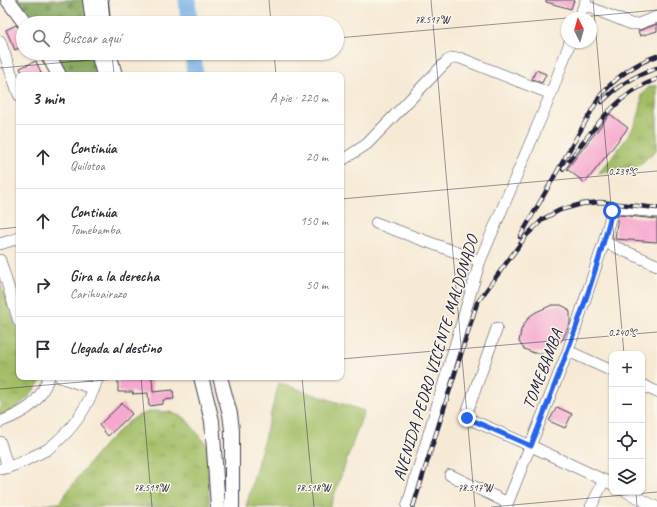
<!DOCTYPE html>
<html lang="es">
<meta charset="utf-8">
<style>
:root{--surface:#fff;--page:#f2f2f3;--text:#2b2b33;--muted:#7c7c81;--line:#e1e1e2}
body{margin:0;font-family:Caveat,sans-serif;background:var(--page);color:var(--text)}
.controls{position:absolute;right:12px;bottom:12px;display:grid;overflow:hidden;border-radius:8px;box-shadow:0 1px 3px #0004}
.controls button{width:36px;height:36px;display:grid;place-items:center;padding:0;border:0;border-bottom:1px solid var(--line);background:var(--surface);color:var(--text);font:20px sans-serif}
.compass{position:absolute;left:561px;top:12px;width:36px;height:36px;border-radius:50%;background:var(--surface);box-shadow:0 1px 3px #0004;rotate:355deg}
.stop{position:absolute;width:12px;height:12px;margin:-9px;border:3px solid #2563eb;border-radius:50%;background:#fff}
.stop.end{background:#2563eb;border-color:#fff;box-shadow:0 1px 4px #0008}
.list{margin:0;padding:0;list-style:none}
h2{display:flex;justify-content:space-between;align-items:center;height:52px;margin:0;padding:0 16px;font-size:17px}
h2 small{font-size:13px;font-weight:400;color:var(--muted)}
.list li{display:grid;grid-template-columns:26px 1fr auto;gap:12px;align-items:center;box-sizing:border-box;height:64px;padding:0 16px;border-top:1px solid var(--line)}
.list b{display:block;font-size:15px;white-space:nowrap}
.list p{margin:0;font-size:13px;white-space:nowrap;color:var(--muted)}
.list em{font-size:13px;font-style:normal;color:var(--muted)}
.icon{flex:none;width:22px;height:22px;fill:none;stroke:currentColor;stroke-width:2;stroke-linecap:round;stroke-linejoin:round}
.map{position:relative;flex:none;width:657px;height:507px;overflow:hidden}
.search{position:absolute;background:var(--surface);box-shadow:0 1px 3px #0004;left:16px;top:16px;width:328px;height:44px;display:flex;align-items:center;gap:10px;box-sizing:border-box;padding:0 14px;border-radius:22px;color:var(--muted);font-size:15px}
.panel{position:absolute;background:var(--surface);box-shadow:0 1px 3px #0004;left:16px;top:72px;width:328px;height:308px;border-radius:8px}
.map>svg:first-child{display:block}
.forest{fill:url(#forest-firs);stroke:#52644a}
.park{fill:url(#park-tufts);stroke:#627050}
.garden{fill:#a2be65;stroke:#627050}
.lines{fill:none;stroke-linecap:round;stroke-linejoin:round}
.river{stroke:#77ade6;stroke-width:17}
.building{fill:#f5a9ce}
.minor-casing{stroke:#424052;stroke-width:12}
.major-casing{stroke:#424052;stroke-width:16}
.minor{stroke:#fff;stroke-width:11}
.major{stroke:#fff;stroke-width:14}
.rail-casing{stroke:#22223b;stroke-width:4.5}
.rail{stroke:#fbf7ec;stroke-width:3;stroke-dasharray:9;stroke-linecap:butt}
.route{stroke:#2563eb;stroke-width:5}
.ticks{fill:none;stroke:#22223b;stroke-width:1;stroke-opacity:0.45}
.labels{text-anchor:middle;stroke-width:3;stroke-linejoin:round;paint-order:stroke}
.street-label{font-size:17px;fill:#22223b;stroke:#fbf7ec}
.ticks-label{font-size:10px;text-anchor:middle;fill:#22223b;stroke:#fbf7ec;stroke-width:3;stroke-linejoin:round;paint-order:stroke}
</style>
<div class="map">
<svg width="657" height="507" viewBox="0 0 657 507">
<defs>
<pattern id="forest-firs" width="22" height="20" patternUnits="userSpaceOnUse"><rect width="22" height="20" fill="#81a55a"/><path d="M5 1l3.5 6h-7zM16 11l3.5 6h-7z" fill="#69864c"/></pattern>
<pattern id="park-tufts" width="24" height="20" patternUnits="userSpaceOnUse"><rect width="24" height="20" fill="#a2be65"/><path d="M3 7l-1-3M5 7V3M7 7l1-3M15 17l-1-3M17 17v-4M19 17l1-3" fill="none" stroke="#849a54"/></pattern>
</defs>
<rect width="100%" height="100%" fill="#fbf7ec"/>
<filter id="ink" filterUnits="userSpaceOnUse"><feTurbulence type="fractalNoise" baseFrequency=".025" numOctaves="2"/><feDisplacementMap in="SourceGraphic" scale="8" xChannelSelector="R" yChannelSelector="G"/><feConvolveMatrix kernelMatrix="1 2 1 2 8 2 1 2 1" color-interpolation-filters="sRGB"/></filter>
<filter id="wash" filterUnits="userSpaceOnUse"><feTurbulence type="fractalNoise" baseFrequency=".012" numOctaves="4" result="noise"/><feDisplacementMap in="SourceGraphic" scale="16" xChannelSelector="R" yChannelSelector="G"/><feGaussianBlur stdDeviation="0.9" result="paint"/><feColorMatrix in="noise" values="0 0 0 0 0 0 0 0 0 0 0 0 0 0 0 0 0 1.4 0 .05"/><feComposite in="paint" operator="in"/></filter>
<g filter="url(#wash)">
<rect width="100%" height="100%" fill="#f7ead5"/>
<path class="forest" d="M15 0H87L89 23H33Z
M57 53H94L100 75H66Z"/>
<path class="park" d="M657 85V149L636 168 626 167 598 174C614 154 645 123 641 95L649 87Z
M0 283 19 336V377H44L28 397 17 408 0 417Z
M153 411 170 412 185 418 207 445 209 460V507H33L59 503C80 475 107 436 136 417 140 414 148 413 153 411Z"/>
<path class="garden" d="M279 383 364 411 330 507H246Z"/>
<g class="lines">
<path class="river" d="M187 0 189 23
M193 53 195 75"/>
</g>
<g id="blocks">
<path class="building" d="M546 0H574L571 9 546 2Z
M657 24V31L640 36 638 31Z
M16 25 23 33V46L15 50 6 30Z
M36 61 42 75H23L20 68Z
M536 70 546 74 542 83 532 79Z
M610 114 628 128 585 183 567 169Z
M618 215 657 219V242L615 239Z
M552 305H561L567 308 570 312V323L563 339 555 347 542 353H534L524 349 519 342 521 330 524 324 530 316 536 312Z
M118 377H132V379L152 377 153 392 173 390 174 399 163 400V404L149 406 148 393 132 394 134 392H118Z
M122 403 132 414 108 436 99 425Z
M557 407 572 414 565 428 549 421Z"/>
</g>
</g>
<g filter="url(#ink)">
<use href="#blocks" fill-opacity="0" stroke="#424052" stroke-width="1"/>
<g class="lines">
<defs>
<path id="minor" d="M584 5 631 24H638L657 17
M579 18 586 0
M0 41 19 95
M341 161 367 144 447 61 453 58H460L551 94
M376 223 480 261
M604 242 657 265
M0 244 19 238
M0 260 19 322
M497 328 466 415 467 418 531 446 612 484
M568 351 612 371
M60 377 94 389
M642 385 657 392
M0 422C27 411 38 405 49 377
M0 442 8 468
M0 469C10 468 17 464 26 460 33 456 41 453 48 449 72 431 89 406 98 377
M450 475 508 503
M627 492 656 507
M407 507 480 261 551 94 570 42
M506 507 568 351 604 242 612 211 616 208 657 212
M591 507 604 480"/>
<path id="major" d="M8 0 25 23
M90 0 93 23
M101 0 103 23
M47 53 59 75
M98 53 104 75
M109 53 115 75
M201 377 212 421 218 507
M220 377 230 414 232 430V507"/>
</defs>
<use href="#minor" class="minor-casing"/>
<use href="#major" class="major-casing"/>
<use href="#minor" class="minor"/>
<use href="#major" class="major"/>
<defs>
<path id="rail" d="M602 102C617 86 636 75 657 68
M563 169C589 135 614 94 657 79
M520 237 600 96C616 77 634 64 657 56
M413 507 477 303 526 236 543 219 560 210 582 204 600 202 657 208"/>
</defs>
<use href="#rail" class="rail-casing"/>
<use href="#rail" class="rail"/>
</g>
</g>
<g class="lines" filter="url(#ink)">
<path class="route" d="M467 418 531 446C561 369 592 291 612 211"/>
</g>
<path class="ticks" d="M108 0 110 23M269 0 271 23M431 0 475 507M593 0 624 354M571 18 657 10M337 38 567 18M112 53 114 75M274 53 276 75M0 68 171 53M341 199 657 171M0 229 19 227M341 359 657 332M141 377 152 507M302 377 314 507M0 389 140 377M636 492 637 507M491 507 657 492"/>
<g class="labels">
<g class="street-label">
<text transform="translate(435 358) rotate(-73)" y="6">AVENIDA PEDRO VICENTE MALDONADO</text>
<text transform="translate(542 369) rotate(-69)" y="6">TOMEBAMBA</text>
</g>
</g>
<g class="ticks-label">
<text x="432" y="23">78.517°W</text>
<text x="622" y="175">0.239°S</text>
<text x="622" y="336">0.240°S</text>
<text x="151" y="491">78.519°W</text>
<text x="313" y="491">78.518°W</text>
<text x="475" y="491">78.517°W</text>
</g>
</svg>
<div class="controls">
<button>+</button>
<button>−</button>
<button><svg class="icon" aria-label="locate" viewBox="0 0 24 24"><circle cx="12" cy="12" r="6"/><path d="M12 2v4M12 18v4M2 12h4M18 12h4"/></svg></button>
<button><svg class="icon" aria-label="layers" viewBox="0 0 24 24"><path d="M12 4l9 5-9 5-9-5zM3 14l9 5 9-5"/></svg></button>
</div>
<svg class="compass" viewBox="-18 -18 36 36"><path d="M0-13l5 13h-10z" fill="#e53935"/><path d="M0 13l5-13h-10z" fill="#7c7c81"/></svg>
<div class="stop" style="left:612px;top:211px"></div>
<div class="stop end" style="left:467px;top:418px"></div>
<div class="search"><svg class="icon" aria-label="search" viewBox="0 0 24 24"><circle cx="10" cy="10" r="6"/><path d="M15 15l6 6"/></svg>Buscar aquí</div>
<section class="panel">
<h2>3 min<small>A pie · 220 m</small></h2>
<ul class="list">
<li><svg class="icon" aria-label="ahead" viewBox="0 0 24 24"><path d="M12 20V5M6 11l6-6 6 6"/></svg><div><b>Continúa</b><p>Quilotoa</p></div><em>20 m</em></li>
<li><svg class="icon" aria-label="ahead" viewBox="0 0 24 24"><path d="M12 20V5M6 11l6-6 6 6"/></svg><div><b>Continúa</b><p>Tomebamba</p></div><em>150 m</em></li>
<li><svg class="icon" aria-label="right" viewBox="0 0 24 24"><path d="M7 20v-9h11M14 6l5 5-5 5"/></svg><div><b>Gira a la derecha</b><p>Carihuairazo</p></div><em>50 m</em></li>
<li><svg class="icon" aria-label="arrive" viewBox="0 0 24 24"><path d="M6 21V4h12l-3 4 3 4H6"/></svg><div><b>Llegada al destino</b></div></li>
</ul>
</section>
</div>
